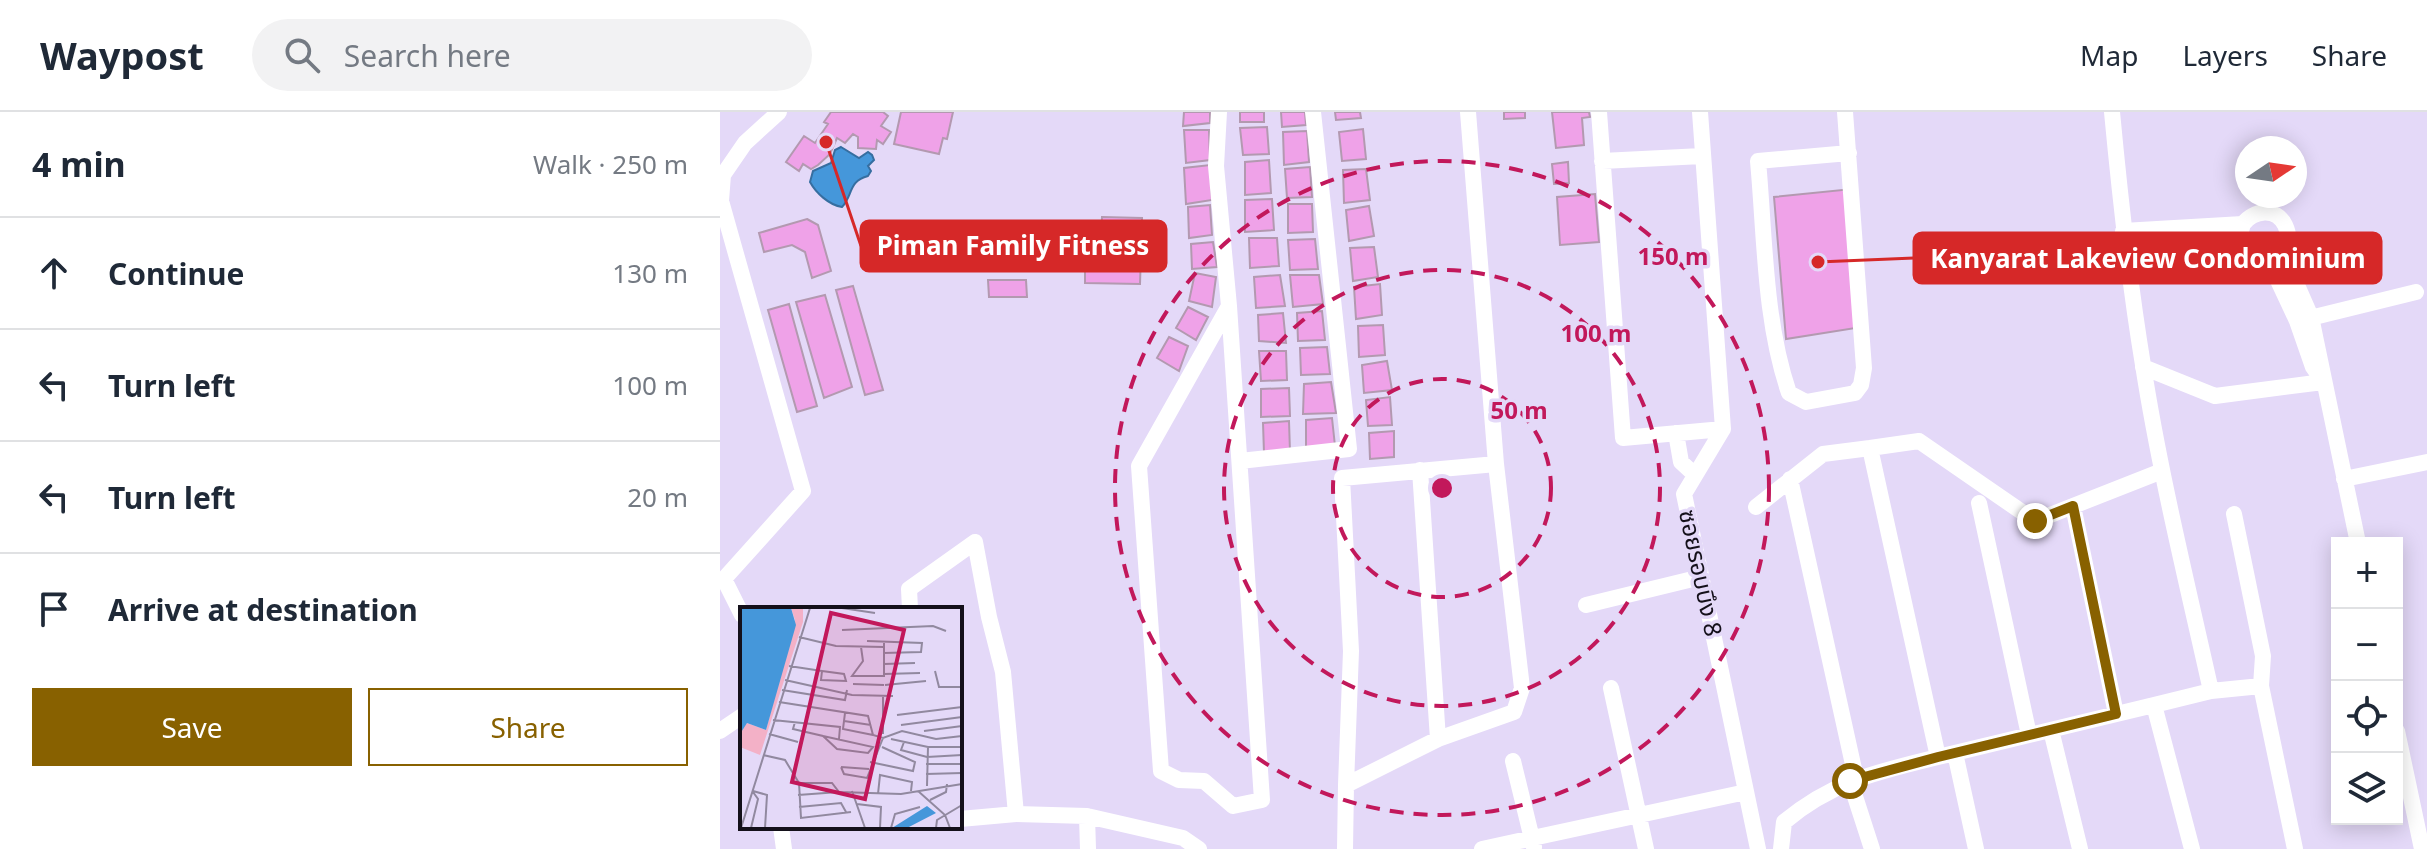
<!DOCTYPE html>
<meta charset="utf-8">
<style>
:root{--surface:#fff;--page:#f2f2f3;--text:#1f2937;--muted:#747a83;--line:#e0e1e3;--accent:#886100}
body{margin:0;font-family:"Noto Sans","Noto Sans Thai",sans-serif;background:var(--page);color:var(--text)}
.controls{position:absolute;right:24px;bottom:24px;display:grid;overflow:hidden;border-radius:0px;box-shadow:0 4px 20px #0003}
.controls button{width:72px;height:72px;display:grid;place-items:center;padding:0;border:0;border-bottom:2px solid var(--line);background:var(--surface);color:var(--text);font:40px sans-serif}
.compass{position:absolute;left:1515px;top:24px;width:72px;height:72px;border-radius:50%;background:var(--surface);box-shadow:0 4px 20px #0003;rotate:77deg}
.stop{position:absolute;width:24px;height:24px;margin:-18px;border:6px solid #886100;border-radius:50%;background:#fff}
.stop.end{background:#886100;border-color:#fff;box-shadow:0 2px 8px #0008}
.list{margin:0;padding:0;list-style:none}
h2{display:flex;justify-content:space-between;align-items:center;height:104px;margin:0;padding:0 32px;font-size:34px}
h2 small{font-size:26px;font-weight:400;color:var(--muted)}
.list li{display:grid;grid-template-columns:52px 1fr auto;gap:24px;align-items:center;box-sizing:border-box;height:112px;padding:0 32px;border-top:2px solid var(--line)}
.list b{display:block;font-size:30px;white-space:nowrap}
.list em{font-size:26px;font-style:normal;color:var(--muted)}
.actions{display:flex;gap:16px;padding:24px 32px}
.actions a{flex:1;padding:18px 0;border:2px solid var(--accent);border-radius:0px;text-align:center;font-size:28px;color:var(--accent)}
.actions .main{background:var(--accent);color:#fff}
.icon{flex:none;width:44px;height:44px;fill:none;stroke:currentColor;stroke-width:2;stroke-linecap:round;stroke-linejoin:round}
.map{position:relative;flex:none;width:1707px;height:737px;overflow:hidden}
header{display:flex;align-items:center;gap:48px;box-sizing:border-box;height:112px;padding:0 40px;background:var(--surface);border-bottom:2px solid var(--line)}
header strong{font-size:38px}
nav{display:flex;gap:44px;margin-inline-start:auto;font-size:28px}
.search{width:560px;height:72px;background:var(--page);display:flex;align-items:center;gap:20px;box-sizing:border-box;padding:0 28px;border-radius:44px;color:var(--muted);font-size:30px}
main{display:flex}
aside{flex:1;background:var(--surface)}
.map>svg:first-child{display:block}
.water{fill:#4597da;stroke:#366ea0;stroke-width:2}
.building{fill:#efa2e8;stroke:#b399b0;stroke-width:2}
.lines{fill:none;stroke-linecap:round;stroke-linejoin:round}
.minor{stroke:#fff;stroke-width:16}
.route{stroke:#886100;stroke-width:10}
.ring{fill:none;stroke:#c2185b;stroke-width:4;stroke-dasharray:14 10}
.labels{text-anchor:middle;stroke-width:7;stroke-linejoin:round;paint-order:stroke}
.street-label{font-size:24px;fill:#14101a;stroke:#e4d9f8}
.inset-road{fill:none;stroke:#91899f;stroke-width:2}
.view{fill:#c2185b;fill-opacity:0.15;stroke:#c2185b;stroke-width:4}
.inset-edge{fill:none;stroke:#14101a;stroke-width:4}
.centre{fill:#c2185b;stroke:#e4d9f8;stroke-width:4}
.ring-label{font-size:24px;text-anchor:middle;font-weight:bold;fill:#c2185b;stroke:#e4d9f8;stroke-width:7;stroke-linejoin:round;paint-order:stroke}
.leader{fill:none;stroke:#d62828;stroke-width:3}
.callout-dot{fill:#d62828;stroke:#e4d9f8;stroke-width:3}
.callout{fill:#d62828;stroke:#d62828;stroke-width:3}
.callout-label{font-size:26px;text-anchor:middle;font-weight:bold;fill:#fff}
</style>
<header>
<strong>Waypost</strong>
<div class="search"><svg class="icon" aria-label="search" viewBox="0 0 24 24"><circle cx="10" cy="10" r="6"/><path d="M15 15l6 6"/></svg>Search here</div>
<nav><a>Map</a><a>Layers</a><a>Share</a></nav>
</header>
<main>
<aside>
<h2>4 min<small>Walk · 250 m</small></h2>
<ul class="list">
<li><svg class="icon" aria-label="ahead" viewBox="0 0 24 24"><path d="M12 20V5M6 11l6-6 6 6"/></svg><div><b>Continue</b></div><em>130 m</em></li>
<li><svg class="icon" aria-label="left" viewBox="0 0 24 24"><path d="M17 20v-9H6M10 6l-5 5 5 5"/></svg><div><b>Turn left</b></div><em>100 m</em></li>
<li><svg class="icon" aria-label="left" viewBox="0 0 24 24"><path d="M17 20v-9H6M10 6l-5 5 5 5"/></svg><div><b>Turn left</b></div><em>20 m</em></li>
<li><svg class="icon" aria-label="arrive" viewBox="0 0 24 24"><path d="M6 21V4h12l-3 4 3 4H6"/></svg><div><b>Arrive at destination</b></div></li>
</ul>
<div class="actions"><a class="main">Save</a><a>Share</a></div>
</aside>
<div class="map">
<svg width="1707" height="737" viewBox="0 0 1707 737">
<rect width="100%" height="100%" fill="#e4d9f8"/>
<path class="water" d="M121 35 139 46 148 40 152 43 154 48 148 54 151 59 148 64C128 69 133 84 122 95 109 93 96 81 90 70L93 59 111 51 115 38Z"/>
<path class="building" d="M111 0H163L168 4 161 14 171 20 163 32 157 28 156 37 138 36V25L133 22 125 31 117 26 110 42 98 53 91 57 83 52 79 59 66 50 84 24 95 31 108 12 104 10Z
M181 0H233L227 27 223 26 219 42 174 32Z
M464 0H490V11L463 14Z
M520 0H544V10H520Z
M561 0H585L586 13 562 15Z
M615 0H640L641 6 616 8Z
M784 0H805V6L784 7Z
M832 0H869L870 5 862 6 864 33 836 36Z
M547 15 549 42 523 43 520 16Z
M643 17 646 47 622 49 619 20Z
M464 18H489L490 48 466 51Z
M587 19 589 50 564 53 563 20Z
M549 48 551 81 525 83V50Z
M848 50 849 71 834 72 832 52Z
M490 53 492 88 466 92 464 56Z
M590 55 592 85 567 86 565 57Z
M646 57 650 88 624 91 623 58Z
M1132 77 1142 215 1066 227 1054 85Z
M875 82 879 130 840 133 837 85Z
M552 87 554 118 525 120V88Z
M568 92H592L593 120 568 121Z
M490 93 492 123 469 126 468 95Z
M649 94 654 124 629 129 626 98Z
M382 105 422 106 420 172 365 171V143L380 145Z
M87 107 98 113 111 159 92 166 85 140 72 133 44 140 39 121Z
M529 126H557L559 154 530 156Z
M595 127 598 157 570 158 568 128Z
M493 130 497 155 472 157 471 132Z
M654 135 658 165 633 169 630 136Z
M475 161 496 165 492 195 469 189Z
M560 163 565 194 536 196 534 165Z
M570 163H599L603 192 573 195Z
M268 168H306L307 185H269Z
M660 172 662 203 636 207 634 175Z
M133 174 163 278 145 283 116 178Z
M105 183 132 275 104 286 76 190Z
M69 192 97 294 77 300 48 198Z
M468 195 488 205 476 228 456 216Z
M602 199 605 228 578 229 577 201Z
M563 201 566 231 539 229 538 203Z
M663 213 665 243 639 245 638 214Z
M449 225 468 234 459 259 437 246Z
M607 235 610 262 581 263 580 236Z
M539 239H566L567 268 541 269Z
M667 249 672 278 644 281 642 253Z
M611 270 616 301 583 302 584 272Z
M569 276 570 304 541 305V277Z
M670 285 672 313 648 314 646 288Z
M612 306 615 334 586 337V308Z
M569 309 570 340 544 341 543 311Z
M674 319V345L650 347 649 321Z"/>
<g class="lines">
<path class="minor" d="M499 0 496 54 509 194 542 688 513 694 484 669 459 668 441 659 419 354 509 194
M879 0 903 326 1003 317
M980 0 1003 317 964 382 1038 737
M1125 0 1144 256 1141 273 1135 281 1086 290 1069 281C1044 208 1045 125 1038 49L1129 41
M1392 0C1400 85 1409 169 1423 253 1440 362 1467 471 1491 579
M882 49 982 44
M1403 119 1523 112C1534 98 1556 95 1565 113 1584 153 1506 161 1523 112
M1562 139 1591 205 1638 431
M1548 147 1577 209 1593 255 1600 265
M1407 151 1526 139
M1582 208 1696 180
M1423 255 1495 284 1603 270
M956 321 961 350 975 363
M520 349 629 337 593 0
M700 358 718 627
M1070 367 1136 666
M1624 367 1707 350
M1259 391 1309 623
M1353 394 1396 602
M1036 395 1103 342 1150 336
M1514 402 1543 544 1541 574 1575 737
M866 493 981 465
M190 497 189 477 255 430 269 505 283 560 296 702
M22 503 4 467 83 379 1 89 3 63 25 31 59 0
M891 576 926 737
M1434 593 1218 645 1150 336 1199 329 1315 409 1442 359
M1331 618 1360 737
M0 619 22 604
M1677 619 1702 737
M1235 641 1256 737
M793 649 814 735
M1130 669 1152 737
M626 673 631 539 622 366 776 352
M367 704 368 737
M240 707 296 702 367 704 463 726 479 737
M61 715 64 737
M625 737 626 673 718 627 794 600 802 576 776 352 748 0
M762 737 1026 680
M1061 737 1064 710C1113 669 1157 660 1218 645
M1472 737 1434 593 1491 579 1541 574"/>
</g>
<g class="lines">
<path class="route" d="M1130 669 1218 645 1396 602 1353 394 1315 409"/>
</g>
<g class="ring">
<circle cx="722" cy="376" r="109"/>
<circle cx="722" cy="376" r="218"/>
<circle cx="722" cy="376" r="327"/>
</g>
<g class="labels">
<g class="street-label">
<text transform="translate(980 461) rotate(78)" y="8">ซอยรอบบึง 8</text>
</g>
</g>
<g transform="translate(20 495)">
<rect width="222" height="222" fill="#e4d9f8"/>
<path d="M51 1H63V15L20 148 0 140 1 121 7 116 26 123 55 13Z" fill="#f3b1c7"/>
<path d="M0 1H51L56 18 26 123 7 116 0 127ZM187 199 196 206 167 221H152Z" fill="#4597da"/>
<path class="inset-road" d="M102 1 135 6M132 1H172M102 23 193 19 206 24M59 30 96 39 144 40M127 34 182 36 181 45 144 46V35M121 40 123 54 112 69H144V46M144 57 175 56M49 59 82 64 104 67 106 74 81 73 82 64M195 64 199 80H222M144 67 180 66M45 73 112 88 153 89M113 77 144 78M145 78 186 74M42 83 105 93 107 83M39 95 128 109 133 128 143 131 162 124 196 132 222 129M105 106 103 122 133 128M157 108 222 100M33 113 100 120 99 132M104 114 131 118M55 115 53 122 83 129 97 142 128 146 133 140 83 129M161 118 222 110M184 124 222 119M29 127 58 135M143 127V89M151 132 188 140M164 135 161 143 187 150 222 148M23 148 45 153 59 176H92L99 185 161 187 222 177M130 155 173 164 175 155 142 140M186 157H222M101 160 104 167 127 171 143 131M101 160 129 162M186 167 222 166M59 176 61 211 111 205M187 179 188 140H222M13 184 27 188 25 221M112 184 125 221M178 184 205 208 210 221M138 187 140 168 172 175 171 184M58 188 99 185M190 193 206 185 207 177M117 197 141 200 140 221M59 200 101 196 106 205M1 221 70 1M11 221 18 192 13 185M151 221 155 207 180 200M196 221 197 213 222 198"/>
<path class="view" d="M91 6 164 23 125 192 52 175Z"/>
<rect width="222" height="222" class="inset-edge"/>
</g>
<circle cx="722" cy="376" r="12" class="centre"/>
<g class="ring-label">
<text x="953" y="153">150 m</text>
<text x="876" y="230">100 m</text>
<text x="799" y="307">50 m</text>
</g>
<path class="leader" d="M106 30L141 134M1098 150L1194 146"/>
<g class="callout-dot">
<circle cx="106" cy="30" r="8"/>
<circle cx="1098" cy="150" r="8"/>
</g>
<g class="callout">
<rect x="141" y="109" width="305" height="50" rx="8"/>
<rect x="1194" y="121" width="467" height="50" rx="8"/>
</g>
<g class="callout-label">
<text x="293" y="143">Piman Family Fitness</text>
<text x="1428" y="156">Kanyarat Lakeview Condominium</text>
</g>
</svg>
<div class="controls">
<button>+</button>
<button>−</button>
<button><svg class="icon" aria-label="locate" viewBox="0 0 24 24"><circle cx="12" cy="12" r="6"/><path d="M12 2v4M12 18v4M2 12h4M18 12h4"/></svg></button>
<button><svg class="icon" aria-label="layers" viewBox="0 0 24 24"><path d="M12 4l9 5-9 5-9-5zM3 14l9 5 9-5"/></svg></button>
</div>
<svg class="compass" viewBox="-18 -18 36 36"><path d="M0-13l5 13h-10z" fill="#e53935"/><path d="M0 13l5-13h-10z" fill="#747a83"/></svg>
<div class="stop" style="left:1130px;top:669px"></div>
<div class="stop end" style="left:1315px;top:409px"></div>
</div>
</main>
